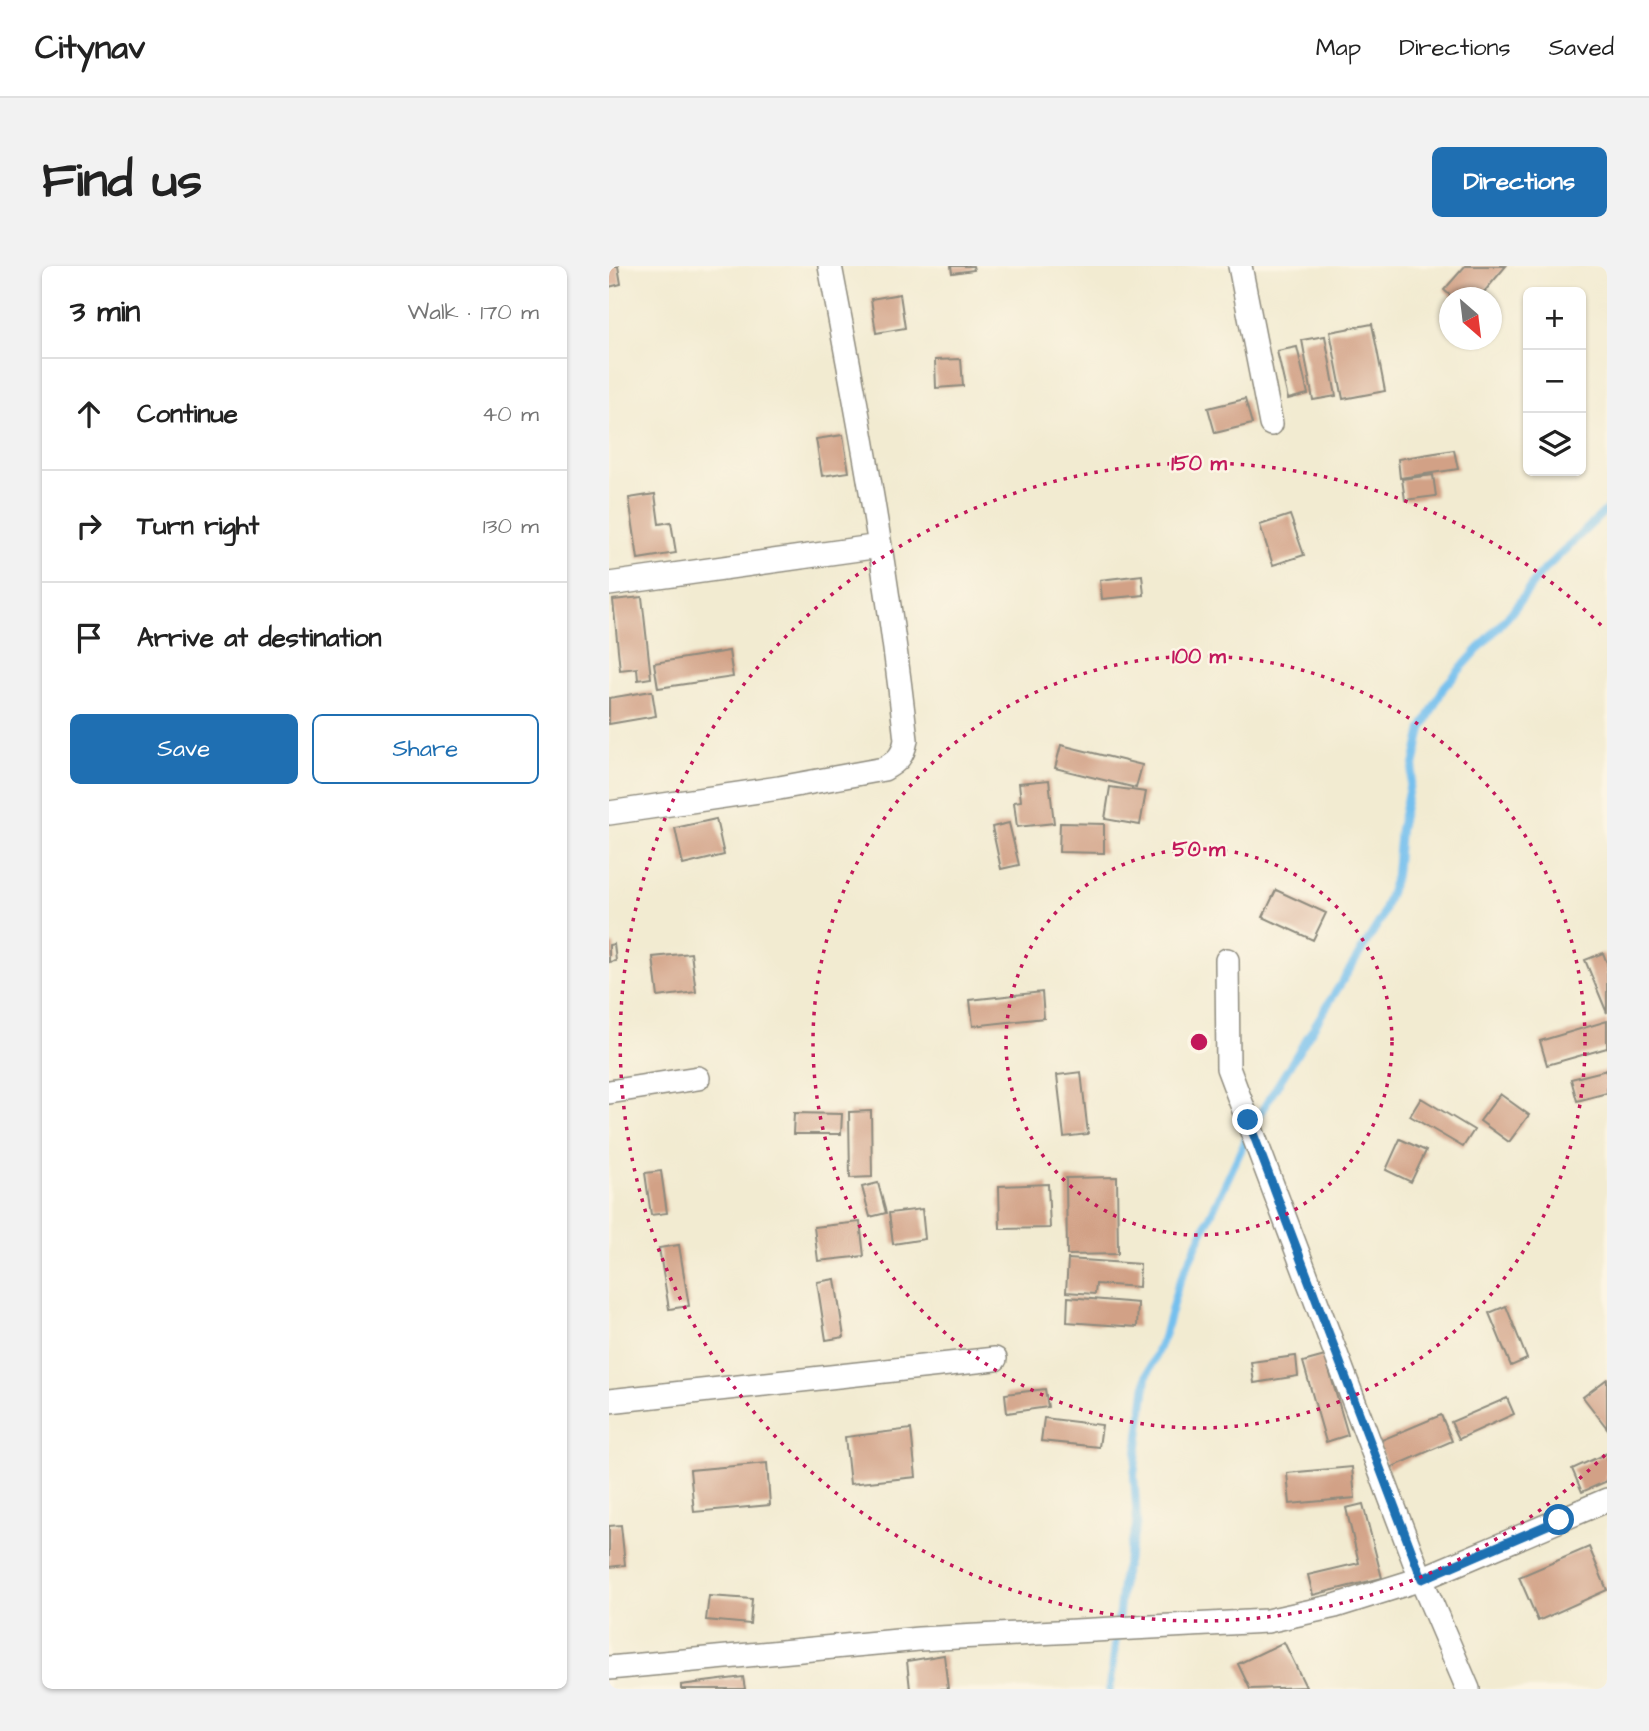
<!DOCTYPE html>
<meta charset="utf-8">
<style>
:root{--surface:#fff;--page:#f2f2f2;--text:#222;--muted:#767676;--line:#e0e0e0;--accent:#1f6fb2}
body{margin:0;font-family:"Architects Daughter",sans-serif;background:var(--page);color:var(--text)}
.controls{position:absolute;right:21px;top:21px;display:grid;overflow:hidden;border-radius:10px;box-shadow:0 2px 5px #0004}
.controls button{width:63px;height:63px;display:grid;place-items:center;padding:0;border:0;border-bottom:2px solid var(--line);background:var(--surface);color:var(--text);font:35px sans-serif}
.compass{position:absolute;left:830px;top:21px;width:63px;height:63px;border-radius:50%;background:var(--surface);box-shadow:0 2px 5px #0004;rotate:152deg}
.stop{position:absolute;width:21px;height:21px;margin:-16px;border:5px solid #1f6fb2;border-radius:50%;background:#fff}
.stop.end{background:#1f6fb2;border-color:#fff;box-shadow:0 2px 7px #0008}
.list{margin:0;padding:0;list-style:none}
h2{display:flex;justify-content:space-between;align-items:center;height:91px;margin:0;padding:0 28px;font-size:30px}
h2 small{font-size:23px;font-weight:400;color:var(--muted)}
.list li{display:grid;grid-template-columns:46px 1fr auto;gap:21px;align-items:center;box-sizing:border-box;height:112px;padding:0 28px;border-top:2px solid var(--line)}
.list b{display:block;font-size:26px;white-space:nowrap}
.list em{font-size:23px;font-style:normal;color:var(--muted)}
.actions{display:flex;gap:14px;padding:21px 28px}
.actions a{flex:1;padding:16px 0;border:2px solid var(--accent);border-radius:10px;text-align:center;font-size:24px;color:var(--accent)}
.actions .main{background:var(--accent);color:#fff}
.icon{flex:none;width:38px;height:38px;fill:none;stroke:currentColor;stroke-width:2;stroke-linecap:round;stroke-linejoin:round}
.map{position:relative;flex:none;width:998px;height:1423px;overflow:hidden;border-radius:10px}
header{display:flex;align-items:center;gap:42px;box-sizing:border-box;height:98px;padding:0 35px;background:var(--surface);border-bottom:2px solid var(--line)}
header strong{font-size:33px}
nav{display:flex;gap:38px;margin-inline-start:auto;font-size:24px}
.intro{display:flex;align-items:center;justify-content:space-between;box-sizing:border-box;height:168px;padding:0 42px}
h1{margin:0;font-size:49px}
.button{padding:18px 32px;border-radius:10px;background:var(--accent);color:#fff;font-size:24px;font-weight:700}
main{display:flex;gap:42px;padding:0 42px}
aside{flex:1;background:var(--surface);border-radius:10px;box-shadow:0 2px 5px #0004}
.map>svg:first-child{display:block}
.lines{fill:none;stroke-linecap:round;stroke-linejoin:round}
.stream{stroke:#75c0ee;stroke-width:8}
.building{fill:#d2a186}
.street-casing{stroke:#8e8b7e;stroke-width:26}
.street{stroke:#fff;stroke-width:23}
.route{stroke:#1f6fb2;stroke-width:9}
.ring{fill:none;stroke:#c2185b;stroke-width:3.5;stroke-dasharray:3.5 7}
.centre{fill:#c2185b;stroke:#fcf5e5;stroke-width:3.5}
.ring-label{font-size:21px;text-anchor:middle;font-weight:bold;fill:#c2185b;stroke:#fcf5e5;stroke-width:5;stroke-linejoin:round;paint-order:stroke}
</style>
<header>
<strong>Citynav</strong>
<nav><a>Map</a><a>Directions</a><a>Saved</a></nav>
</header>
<div class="intro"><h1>Find us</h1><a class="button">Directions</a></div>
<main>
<aside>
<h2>3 min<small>Walk · 170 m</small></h2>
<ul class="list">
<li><svg class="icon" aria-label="ahead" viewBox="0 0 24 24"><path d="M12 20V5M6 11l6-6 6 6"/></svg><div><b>Continue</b></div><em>40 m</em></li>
<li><svg class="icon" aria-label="right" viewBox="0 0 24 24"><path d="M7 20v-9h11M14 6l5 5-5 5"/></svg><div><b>Turn right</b></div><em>130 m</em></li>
<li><svg class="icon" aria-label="arrive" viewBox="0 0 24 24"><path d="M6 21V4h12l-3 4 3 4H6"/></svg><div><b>Arrive at destination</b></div></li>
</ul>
<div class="actions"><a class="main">Save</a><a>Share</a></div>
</aside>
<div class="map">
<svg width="998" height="1423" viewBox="0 0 998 1423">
<rect width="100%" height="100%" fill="#fcf5e5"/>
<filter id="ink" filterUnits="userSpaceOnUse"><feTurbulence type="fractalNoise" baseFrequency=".0143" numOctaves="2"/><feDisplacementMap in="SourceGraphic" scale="14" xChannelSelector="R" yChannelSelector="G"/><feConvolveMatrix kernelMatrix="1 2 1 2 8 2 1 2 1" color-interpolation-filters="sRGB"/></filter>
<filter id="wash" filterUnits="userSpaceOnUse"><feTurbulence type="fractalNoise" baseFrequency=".00686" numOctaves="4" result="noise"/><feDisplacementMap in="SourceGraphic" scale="28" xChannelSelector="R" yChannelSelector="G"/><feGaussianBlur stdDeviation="1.57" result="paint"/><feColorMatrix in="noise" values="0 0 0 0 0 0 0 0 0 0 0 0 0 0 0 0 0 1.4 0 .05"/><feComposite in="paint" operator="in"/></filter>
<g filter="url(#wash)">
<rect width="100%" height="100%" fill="#f2ebd1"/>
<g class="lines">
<path class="stream" d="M645 857 772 653 787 609 791 563 813 463 835 421 902 347 931 308 998 243
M501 1423 514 1311 528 1257 525 1209 538 1110 556 1067 569 1019 639 869"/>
</g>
<g id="blocks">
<path class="building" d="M0 0H9L12 18 0 21Z
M342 0H364L365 4 343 7Z
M856 0H897L870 32H844L835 24Z
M291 28 296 62 267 67 262 33Z
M763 58 776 125 734 133 721 66Z
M716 70 727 130 704 134 693 74Z
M688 81 699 128 679 133 668 85Z
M352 93 354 120 327 122 326 94Z
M636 133 643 158 606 167 599 142Z
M234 169 240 206 213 210 207 173Z
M845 184 849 203 791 212 789 193Z
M824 209 827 230 796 234 793 213Z
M46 228 50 258 62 256 67 287 29 293 20 232Z
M681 249 695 289 664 299 651 259Z
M533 309 535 329 493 333 491 314Z
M33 331 42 412 29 414 28 402 11 404 4 334Z
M120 385 124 411 49 422 45 397Z
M43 425 47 450 0 458V432Z
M452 479 533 499 527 522 446 502Z
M440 514 445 557 408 561 405 536 412 535 410 517Z
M501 521 537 526 531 559 496 553Z
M107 553 115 589 74 599 66 562Z
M400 557 410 599 392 603 383 561Z
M451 557 495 558V587L450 586Z
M667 624 717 647 704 674 654 651Z
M5 678 7 695 0 696V679Z
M82 687 87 726 49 731 44 691Z
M994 687 998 697V747L976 694Z
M433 726 435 752 364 760 361 734Z
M998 755V782L938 799 931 775Z
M998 804V827L968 835 962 813Z
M472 806 479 868 455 871 448 809Z
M891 828 920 849 900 876 871 855Z
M812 832 865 864 854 881 801 850Z
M262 845 263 911 241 912 240 846Z
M185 847 233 848 232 868H184Z
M791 873 817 885 802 916 777 904Z
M52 905 58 947 42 949 36 907Z
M508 911 509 988 458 989 457 912Z
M269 917 277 947 261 951 253 921Z
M439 918 441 962 391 963 390 920Z
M313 943 316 973 284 978 280 947Z
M251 956 255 990 209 995 205 961Z
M70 979 80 1040 60 1043 50 982Z
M459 993 531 998 530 1021 487 1018 486 1028 457 1026Z
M226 1013 235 1071 217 1074 208 1016Z
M459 1031 529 1037 528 1061 458 1056Z
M897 1040 918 1093 902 1100 880 1047Z
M687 1090 689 1110 645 1117 642 1096Z
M716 1090 739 1169 717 1176 694 1096Z
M998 1113V1162L974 1131Z
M436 1123 439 1141 398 1147 396 1128Z
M898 1132 905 1148 850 1173 842 1156Z
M832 1149 843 1175 779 1203 768 1176Z
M435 1152 493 1159 490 1181 432 1175Z
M302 1163 307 1211 241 1218 236 1171Z
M998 1187V1215L973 1226 963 1203Z
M158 1197 161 1239 85 1246 81 1204Z
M743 1201 746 1232 681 1238 678 1207Z
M754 1238 773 1312 704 1329 699 1309 750 1297 737 1242Z
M12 1259 16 1299 0 1301V1260Z
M980 1281 998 1324 929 1355 910 1311Z
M100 1330 143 1333 141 1358 97 1354Z
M675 1376 697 1421 641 1423 629 1398Z
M335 1389 339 1423H301L298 1395Z
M134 1411 136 1423H72V1419Z"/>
</g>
</g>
<g filter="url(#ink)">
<use href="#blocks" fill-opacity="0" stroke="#8e8b7e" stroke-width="2"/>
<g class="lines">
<defs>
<path id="street" d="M631 0 662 158
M0 318 271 280
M0 547 170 522 275 503C289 495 294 490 297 474 280 315 251 157 221 0
M618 694 619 802 812 1313 859 1423
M0 826 89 812
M0 1135 386 1093
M0 1402 310 1373 658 1355 726 1340 812 1313 998 1234"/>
</defs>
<use href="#street" class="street-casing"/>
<use href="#street" class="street"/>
</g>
</g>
<g class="lines" filter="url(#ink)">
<path class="route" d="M639 854 813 1313 950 1254"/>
</g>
<g class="ring">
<circle cx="590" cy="776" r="193"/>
<circle cx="590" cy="776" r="386"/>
<path d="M996 1189A579 579 0 1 1 996 363"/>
</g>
<circle cx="590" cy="776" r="10" class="centre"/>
<g class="ring-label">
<text x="590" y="204">150 m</text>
<text x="590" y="397">100 m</text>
<text x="590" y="590">50 m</text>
</g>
</svg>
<div class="controls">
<button>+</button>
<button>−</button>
<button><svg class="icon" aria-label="layers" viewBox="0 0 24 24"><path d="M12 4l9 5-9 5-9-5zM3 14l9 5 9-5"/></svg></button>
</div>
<svg class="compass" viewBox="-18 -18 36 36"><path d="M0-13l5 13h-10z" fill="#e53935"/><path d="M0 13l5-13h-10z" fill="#767676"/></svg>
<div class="stop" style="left:950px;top:1254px"></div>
<div class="stop end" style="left:639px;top:854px"></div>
</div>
</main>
